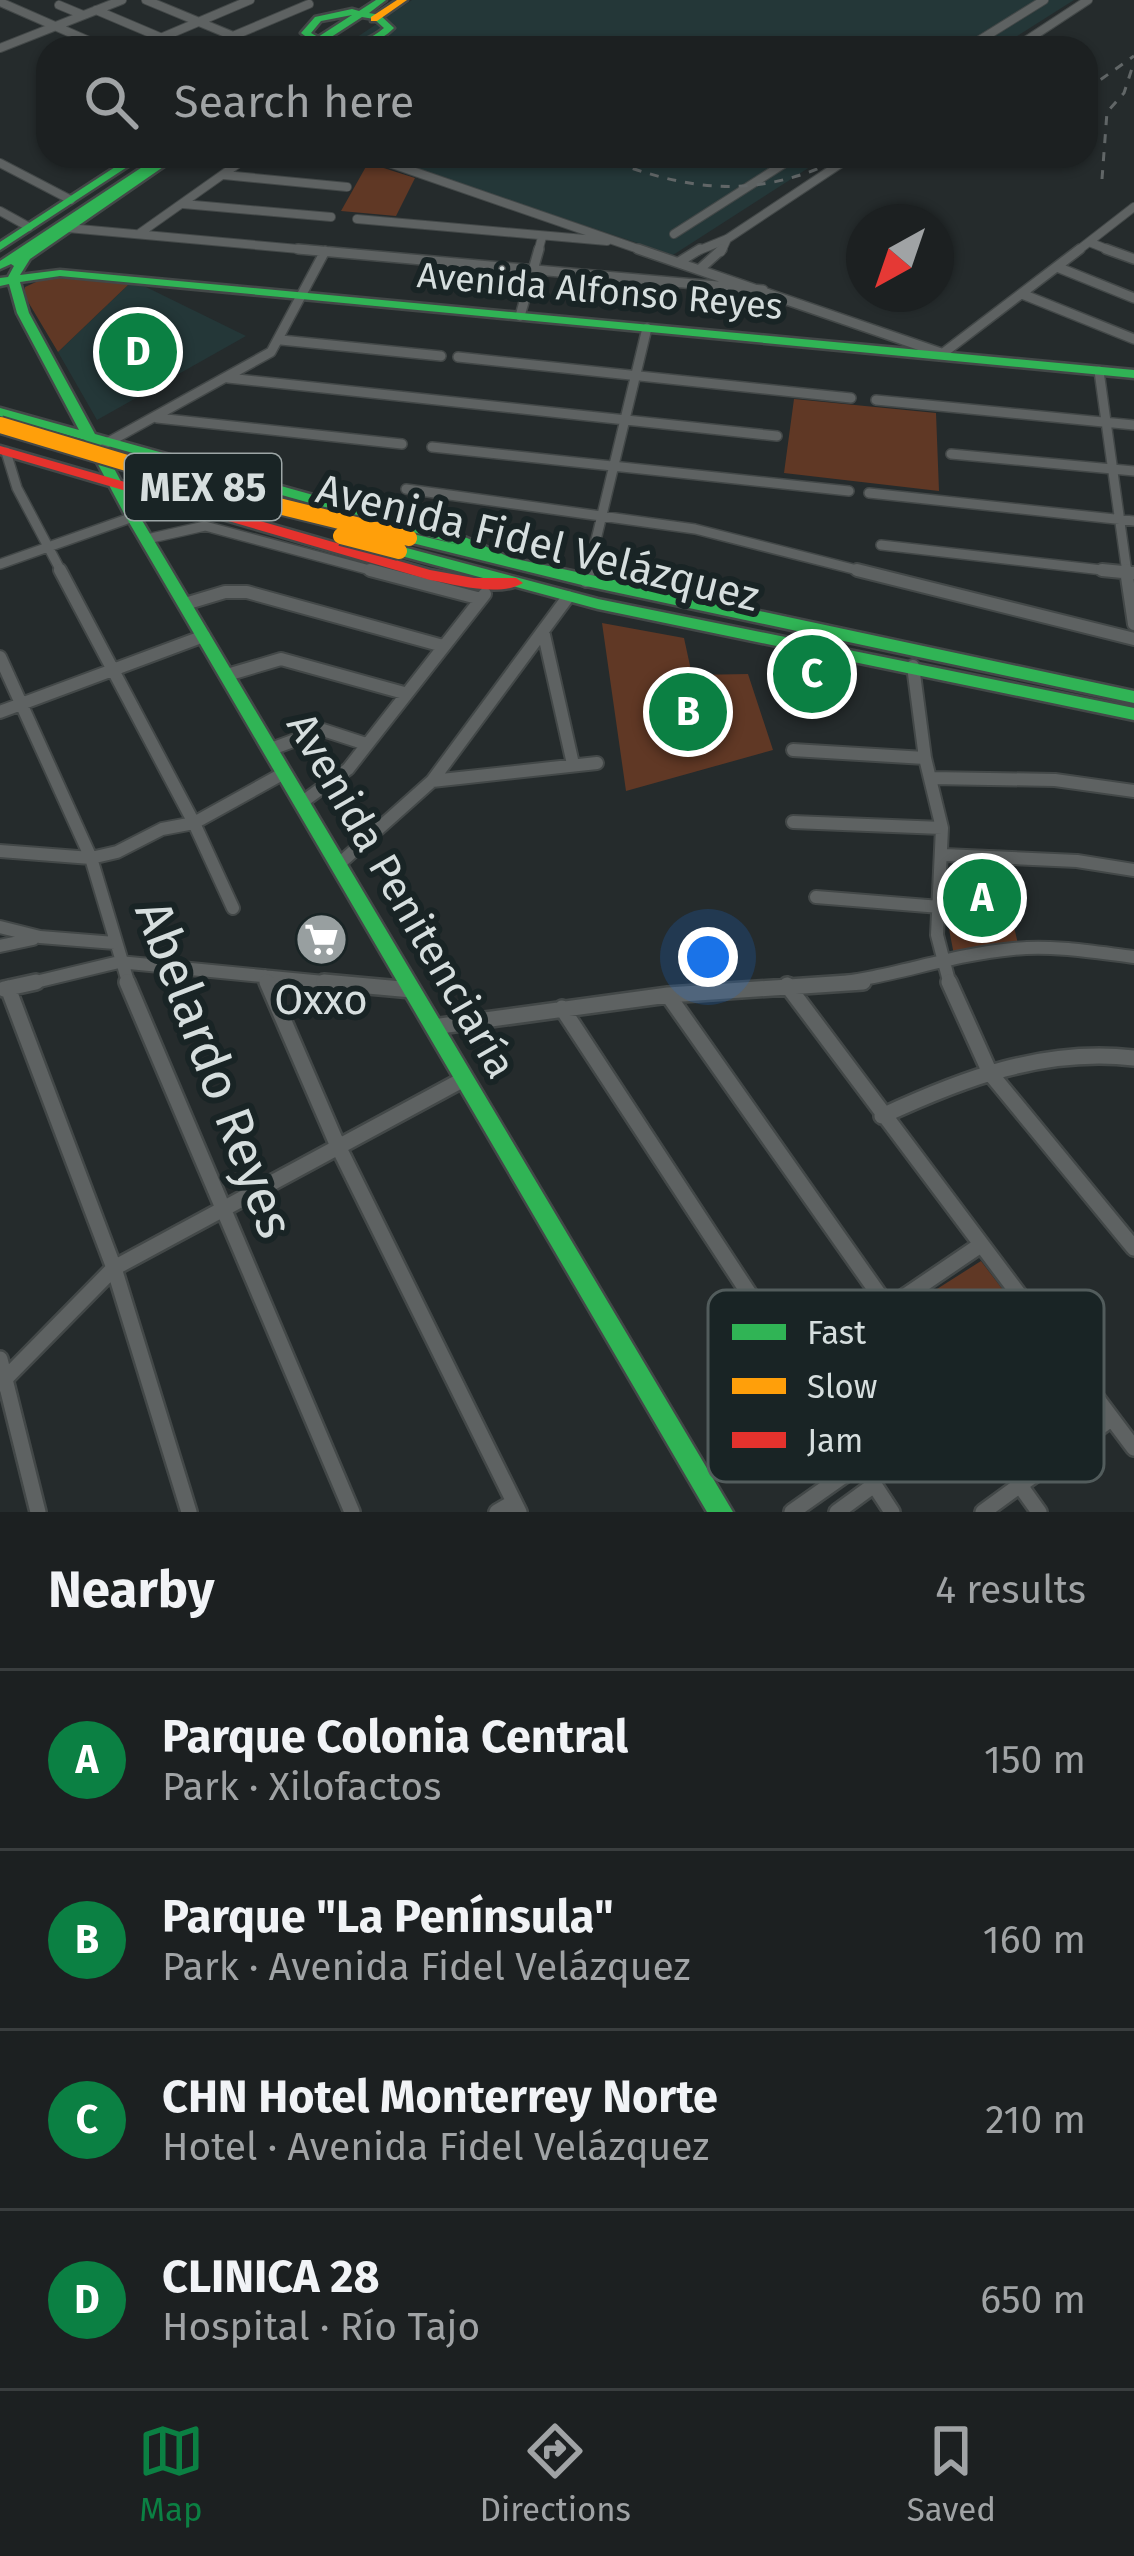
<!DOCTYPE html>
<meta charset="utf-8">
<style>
:root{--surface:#1c2021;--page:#292d2e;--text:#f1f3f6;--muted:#a0a3a5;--line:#3a3e3f;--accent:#0b8043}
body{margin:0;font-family:"Fira Sans",sans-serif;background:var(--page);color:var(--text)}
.compass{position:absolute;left:846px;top:204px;width:108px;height:108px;border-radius:50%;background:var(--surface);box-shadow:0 3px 9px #0004;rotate:220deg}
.you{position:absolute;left:708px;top:957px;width:42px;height:42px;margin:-30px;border:9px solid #fff;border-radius:50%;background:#1a73e8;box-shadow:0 0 0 18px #1a73e833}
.badge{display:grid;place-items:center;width:78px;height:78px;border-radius:50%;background:var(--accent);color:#fff;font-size:39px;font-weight:700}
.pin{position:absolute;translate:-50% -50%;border:6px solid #fff;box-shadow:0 3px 12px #0006}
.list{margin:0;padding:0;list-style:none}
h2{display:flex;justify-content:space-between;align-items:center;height:156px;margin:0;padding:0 48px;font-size:51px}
h2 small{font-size:39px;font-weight:400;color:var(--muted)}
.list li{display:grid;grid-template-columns:78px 1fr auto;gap:36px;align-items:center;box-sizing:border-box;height:180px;padding:0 48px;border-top:3px solid var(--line)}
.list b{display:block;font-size:45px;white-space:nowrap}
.list p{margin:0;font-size:39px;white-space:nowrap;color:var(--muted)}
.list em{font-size:39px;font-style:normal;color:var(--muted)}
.icon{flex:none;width:66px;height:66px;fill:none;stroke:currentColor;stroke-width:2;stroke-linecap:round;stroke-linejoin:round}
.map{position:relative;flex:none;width:1134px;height:1512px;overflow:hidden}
.search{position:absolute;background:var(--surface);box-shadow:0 3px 9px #0004;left:36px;right:36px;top:36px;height:132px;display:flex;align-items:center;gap:30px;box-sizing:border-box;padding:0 42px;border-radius:36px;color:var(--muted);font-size:45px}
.sheet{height:876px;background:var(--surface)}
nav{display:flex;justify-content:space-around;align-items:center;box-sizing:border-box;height:168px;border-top:3px solid var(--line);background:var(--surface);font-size:33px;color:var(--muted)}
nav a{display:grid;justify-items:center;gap:6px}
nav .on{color:var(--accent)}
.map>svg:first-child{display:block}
.built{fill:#243738}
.green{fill:#603825}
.building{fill:#496061}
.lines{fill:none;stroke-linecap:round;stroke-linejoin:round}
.street-far3-casing{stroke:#434848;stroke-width:10}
.street-far2-casing{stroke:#434848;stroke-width:12}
.street-far1-casing{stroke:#434848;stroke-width:16}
.street-casing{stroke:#434848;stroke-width:20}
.fast-casing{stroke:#434848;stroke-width:5}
.slow-casing{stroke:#434848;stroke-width:5}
.jam-casing{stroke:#434848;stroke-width:5}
.street-far3{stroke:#5e6262;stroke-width:8}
.street-far2{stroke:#5e6262;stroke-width:9}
.street-far1{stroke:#5e6262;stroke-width:12}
.street{stroke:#5e6262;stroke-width:15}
.fast{fill:#30b455;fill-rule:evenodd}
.slow{fill:#ff9f0a;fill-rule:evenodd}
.jam{fill:#e5322d;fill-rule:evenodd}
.rail{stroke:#616667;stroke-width:3;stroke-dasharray:9 9;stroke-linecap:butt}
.slow-bridge-casing{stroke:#434848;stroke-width:20;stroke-linecap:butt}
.slow-bridge{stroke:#ff9f0a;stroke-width:16}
.labels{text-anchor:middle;stroke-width:12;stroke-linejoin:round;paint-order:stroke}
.far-street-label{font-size:36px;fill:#d6dede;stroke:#192425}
.shield{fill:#192425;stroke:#9da6a6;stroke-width:3}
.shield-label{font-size:39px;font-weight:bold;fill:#d6dede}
.street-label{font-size:42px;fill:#d6dede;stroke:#192425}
.poi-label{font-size:42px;fill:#d6dede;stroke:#192425}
.near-street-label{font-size:51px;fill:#d6dede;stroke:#192425}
.key{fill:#192425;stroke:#525c5c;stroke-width:3}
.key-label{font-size:33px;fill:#d6dede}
</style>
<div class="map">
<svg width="1134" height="1512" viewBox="0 0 1134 1512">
<rect width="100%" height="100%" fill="#252b2c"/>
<path class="built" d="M412 0H1074L998 48H341Z
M378 156H827L673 255Z
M129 284 146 287 246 336 97 420 58 352Z"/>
<path class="green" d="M368 163 415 178 396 216 341 211Z
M47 277 129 284 58 352 24 295 25 287Z
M794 399 936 413 939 491 784 473Z
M602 623 684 638 692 675 748 674 773 750 626 791Z
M965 865 1000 866 1018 944 954 955 949 929Z
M981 1261 1097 1413 1015 1470 907 1308Z"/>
<path class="building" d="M326 920 341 942 313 958 300 938Z"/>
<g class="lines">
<defs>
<path id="street-far3" d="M146 0 262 48
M0 2 105 48
M59 5 83 15
M96 10 162 38
M233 36 309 4
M0 48 122 0
M137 48 250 0
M967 48 1044 0
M1015 48 1088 0
M369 156 647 252
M0 163 71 200
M224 175 347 187
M183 204 331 217
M0 211 29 227
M357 219 607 241
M68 228 332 252
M140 233 249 156
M674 234 796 156
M1089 242 1114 252
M538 252 542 237
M695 252 727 239 852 156
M721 252 727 239
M1076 252 1134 207"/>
<path id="street-far2" d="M298 249 763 290
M638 249 947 355
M1106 249 1134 259
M679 262 700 249
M1057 267 1134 298
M700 269 722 249
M1022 294 1134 339
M520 316 539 249
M281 340 441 356
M942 354 1080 249
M458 357 851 398
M1099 371 1127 573
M228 378 777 436
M876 400 1134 425
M157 418 402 444
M105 444 271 352 325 251
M432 447 849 491
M6 452 17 488 62 573
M951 454 1134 471
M406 489 695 529 869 573
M869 493 1134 521
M147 539 205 526 381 573
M881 545 1129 573
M0 564 133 517
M588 573 647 328"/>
<path id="street-far1" d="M60 570 194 823 233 908
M370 570 481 599
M857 570 1134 639
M1102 570 1133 573
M1126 570 1134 624
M586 581 589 570
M185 604 225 592H247L443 646
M544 635 573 764
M0 657 91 858 129 985
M913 666 925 758 942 828 937 935 950 985
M227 675 281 659 404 693
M0 712 204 636
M271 749 323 730 366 744
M793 750 925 758
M931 778 1055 780 1134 791
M432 781 597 763
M301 803 348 769 485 594
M793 822 942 828
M0 851 91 858 117 852 162 829 194 823 284 773
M944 855 1077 861 1134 870
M338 865 432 781 568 597
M816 897 940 907
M0 927 40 937 115 943
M0 946 33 939
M265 976 269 985
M23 985 119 962 355 985
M819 985C885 980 947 955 1013 949 1054 945 1093 952 1134 957"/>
<path id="street" d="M127 982 352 1512
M267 982 337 1144 519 1512
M324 982 412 990
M949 982 990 1073 1134 1248
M787 985 1134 1448
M8 988 114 1268 189 1512
M4 989 36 982
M668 995 887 1306
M562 1008 892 1512
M433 1027 668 995 863 982
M882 1116C964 1078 1043 1048 1134 1058
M0 1359 38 1512
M798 1369 979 1246
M0 1384 114 1268 464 1079
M1019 1484 1039 1512
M497 1512 514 1502
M792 1512 860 1464
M837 1512 874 1485
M983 1512 1111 1419"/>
<path id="fast" d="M376 0H386L369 13 380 15 394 28C367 54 337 50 306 46L312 41 301 33 315 17 352 9 359 11ZM352 15 318 37 311 33 321 21ZM362 17 374 19 384 28C366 43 347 48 325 41Z
M132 156H144L0 250V242Z
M159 156H179L30 259 20 275 60 270 1134 370V378L60 276 20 282 29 313 95 434 467 538 511 558 1134 691V703L586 586 404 541 402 538 409 533 459 545 101 444 140 517 733 1512H707L126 517 85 440 0 416V408L79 430 17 313 9 284 0 286V278L8 277 14 266 11 264 0 269V261Z
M399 546 598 599 1134 708V720L598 609 394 554 392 551Z"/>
<path id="slow" d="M397 0H407L377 21H371V17Z"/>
<path id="jam" d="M0 446 430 570 474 578H516L523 583C500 597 457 585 430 580L0 454Z"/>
</defs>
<use href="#street-far3" class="street-far3-casing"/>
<use href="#street-far2" class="street-far2-casing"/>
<use href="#street-far1" class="street-far1-casing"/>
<use href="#street" class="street-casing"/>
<use href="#fast" class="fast-casing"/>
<use href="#slow" class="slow-casing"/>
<use href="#jam" class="jam-casing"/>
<use href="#street-far3" class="street-far3"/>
<use href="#street-far2" class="street-far2"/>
<use href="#street-far1" class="street-far1"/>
<use href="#street" class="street"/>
<use href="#fast" class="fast"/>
<use href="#slow" class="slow"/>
<use href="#jam" class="jam"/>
<path class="rail" d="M1086 90 1134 56
M599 156C689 192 757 201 846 156
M1102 179 1107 112 1124 93 1134 62"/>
<defs>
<path id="slow-bridge" d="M0 425 230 494 409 538
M341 536 399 551"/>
</defs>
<use href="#slow-bridge" class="slow-bridge-casing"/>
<use href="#slow-bridge" class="slow-bridge"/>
</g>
<defs>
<symbol id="supermarket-disc" viewBox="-11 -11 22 22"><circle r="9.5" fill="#989fa0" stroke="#192425"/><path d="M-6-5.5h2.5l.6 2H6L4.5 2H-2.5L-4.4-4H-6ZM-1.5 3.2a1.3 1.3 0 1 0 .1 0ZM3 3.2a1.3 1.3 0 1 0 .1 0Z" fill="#fff"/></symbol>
</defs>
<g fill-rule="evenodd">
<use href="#supermarket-disc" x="292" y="910" width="59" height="59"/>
</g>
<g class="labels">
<g class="far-street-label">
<text transform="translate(600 290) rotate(5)" y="13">Avenida Alfonso Reyes</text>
</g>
<rect class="shield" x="125" y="454" width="156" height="66" rx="9"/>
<g class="shield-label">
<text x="203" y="501">MEX 85</text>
</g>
<g class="street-label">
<text transform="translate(538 542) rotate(14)" y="15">Avenida Fidel Velázquez</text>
<text transform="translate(402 895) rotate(60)" y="15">Avenida Penitenciaría</text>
</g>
<g class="poi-label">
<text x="321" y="1014">Oxxo</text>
</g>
<g class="near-street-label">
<text transform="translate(215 1069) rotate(69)" y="18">Abelardo Reyes</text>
</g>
</g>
<rect x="708" y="1290" width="396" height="192" rx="18" class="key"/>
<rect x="732" y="1324" width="54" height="16" fill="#30b455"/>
<rect x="732" y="1378" width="54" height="16" fill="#ff9f0a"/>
<rect x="732" y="1432" width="54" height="16" fill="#e5322d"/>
<g class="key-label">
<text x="807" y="1344">Fast</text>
<text x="807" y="1398">Slow</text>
<text x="807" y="1452">Jam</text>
</g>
</svg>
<svg class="compass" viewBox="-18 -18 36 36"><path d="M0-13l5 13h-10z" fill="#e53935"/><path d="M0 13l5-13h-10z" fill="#a0a3a5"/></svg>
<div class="you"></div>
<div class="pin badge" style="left:982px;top:898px">A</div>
<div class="pin badge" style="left:688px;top:712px">B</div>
<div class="pin badge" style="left:812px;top:674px">C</div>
<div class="pin badge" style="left:138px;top:352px">D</div>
<div class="search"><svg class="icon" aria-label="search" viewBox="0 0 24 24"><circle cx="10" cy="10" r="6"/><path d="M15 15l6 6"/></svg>Search here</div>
</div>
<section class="sheet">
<h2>Nearby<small>4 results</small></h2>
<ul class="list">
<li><span class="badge">A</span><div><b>Parque Colonia Central</b><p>Park · Xilofactos</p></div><em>150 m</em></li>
<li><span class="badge">B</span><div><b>Parque &quot;La Península&quot;</b><p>Park · Avenida Fidel Velázquez</p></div><em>160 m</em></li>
<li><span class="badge">C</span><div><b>CHN Hotel Monterrey Norte</b><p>Hotel · Avenida Fidel Velázquez</p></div><em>210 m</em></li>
<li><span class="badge">D</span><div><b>CLINICA 28</b><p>Hospital · Río Tajo</p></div><em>650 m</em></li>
</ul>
</section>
<nav>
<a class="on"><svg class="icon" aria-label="map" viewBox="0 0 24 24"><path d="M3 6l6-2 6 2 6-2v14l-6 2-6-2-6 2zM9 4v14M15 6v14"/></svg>Map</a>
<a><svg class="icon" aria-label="directions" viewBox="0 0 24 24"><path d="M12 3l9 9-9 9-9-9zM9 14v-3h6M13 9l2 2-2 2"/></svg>Directions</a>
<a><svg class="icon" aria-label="saved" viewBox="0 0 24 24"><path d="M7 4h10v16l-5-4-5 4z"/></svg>Saved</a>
</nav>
